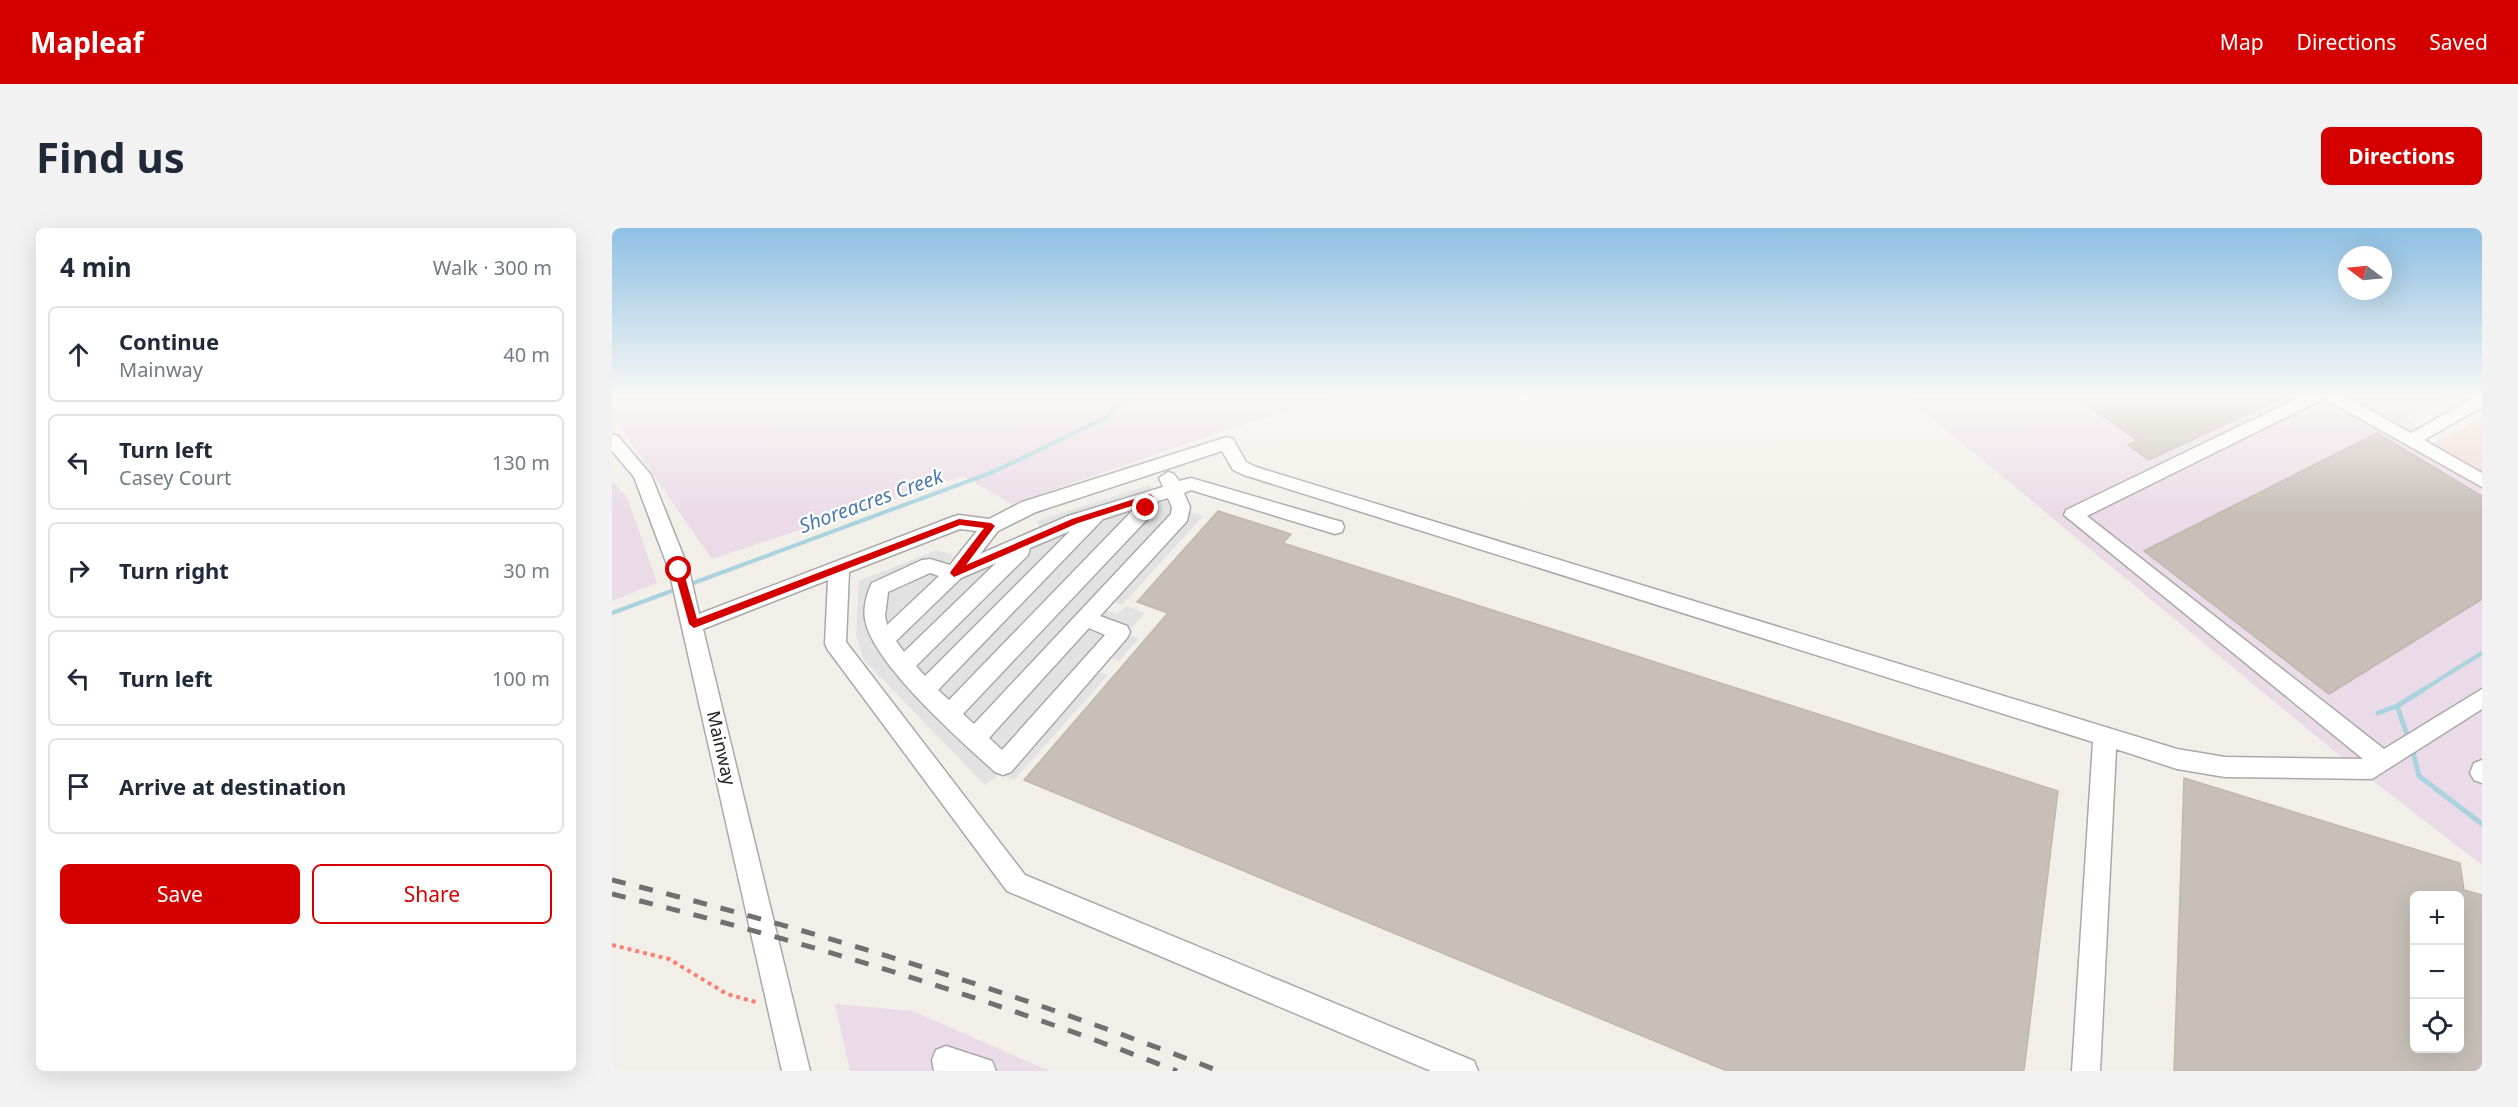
<!DOCTYPE html>
<meta charset="utf-8">
<style>
:root{--surface:#fff;--page:#f2f2f3;--text:#1f2937;--muted:#747a83;--line:#e0e1e3;--accent:#d40000}
body{margin:0;font-family:"Noto Sans",sans-serif;background:var(--page);color:var(--text)}
.controls{position:absolute;right:18px;bottom:18px;display:grid;overflow:hidden;border-radius:9px;box-shadow:0 6px 24px #0002}
.controls button{width:54px;height:54px;display:grid;place-items:center;padding:0;border:0;border-bottom:2px solid var(--line);background:var(--surface);color:var(--text);font:30px sans-serif}
.compass{position:absolute;left:1726px;top:18px;width:54px;height:54px;border-radius:50%;background:var(--surface);box-shadow:0 6px 24px #0002;rotate:286deg}
.stop{position:absolute;width:18px;height:18px;margin:-14px;border:4px solid #d40000;border-radius:50%;background:#fff}
.stop.end{background:#d40000;border-color:#fff;box-shadow:0 2px 6px #0008}
.list{margin:0;padding:0;list-style:none}
h2{display:flex;justify-content:space-between;align-items:center;height:78px;margin:0;padding:0 24px;font-size:26px}
h2 small{font-size:20px;font-weight:400;color:var(--muted)}
.list li{display:grid;grid-template-columns:39px 1fr auto;gap:18px;align-items:center;box-sizing:border-box;height:96px;margin:0 12px 12px;padding:0 12px;border:2px solid var(--line);border-radius:9px}
.list b{display:block;font-size:22px;white-space:nowrap}
.list p{margin:0;font-size:20px;white-space:nowrap;color:var(--muted)}
.list em{font-size:20px;font-style:normal;color:var(--muted)}
.actions{display:flex;gap:12px;padding:18px 24px}
.actions a{flex:1;padding:14px 0;border:2px solid var(--accent);border-radius:9px;text-align:center;font-size:21px;color:var(--accent)}
.actions .main{background:var(--accent);color:#fff}
.icon{flex:none;width:33px;height:33px;fill:none;stroke:currentColor;stroke-width:2;stroke-linecap:round;stroke-linejoin:round}
.map{position:relative;flex:none;width:1870px;height:843px;overflow:hidden;border-radius:9px}
header{display:flex;align-items:center;gap:36px;box-sizing:border-box;height:84px;padding:0 30px;background:var(--accent);color:#fff}
header strong{font-size:28px}
nav{display:flex;gap:33px;margin-inline-start:auto;font-size:21px}
.intro{display:flex;align-items:center;justify-content:space-between;box-sizing:border-box;height:144px;padding:0 36px}
h1{margin:0;font-size:42px}
.button{padding:15px 27px;border-radius:9px;background:var(--accent);color:#fff;font-size:21px;font-weight:700}
main{display:flex;gap:36px;padding:0 36px}
aside{flex:1;background:var(--surface);border-radius:9px;box-shadow:0 6px 24px #0002}
.map>svg:first-child{display:block}
.commercial{fill:#f2dad9}
.industrial{fill:#ebdbe8}
.parking{fill:#e2e2e2}
.lines{fill:none;stroke-linecap:round;stroke-linejoin:round}
.stream-far1{stroke:#aad3df;stroke-width:4}
.stream{stroke:#aad3df;stroke-width:5}
.building{fill:#c7bfb8;stroke:#c4b6ab;stroke-width:1.5;fill-rule:evenodd}
.minor-casing{stroke:#a9a9a9;stroke-width:3}
.path{stroke:#fa8072;stroke-width:4;stroke-dasharray:4 4;stroke-linecap:butt}
.minor{fill:#fff;fill-rule:evenodd}
.rail{stroke:#707070;stroke-width:5;stroke-dasharray:14 14;stroke-linecap:butt}
.route{fill:#d40000}
.labels{text-anchor:middle;stroke-width:4.5;stroke-linejoin:round;paint-order:stroke}
.street-label{font-size:18px;fill:#222;stroke:#fff}
.water-label{font-size:20px;font-style:italic;fill:#4a7aab;stroke:#fff}
</style>
<header>
<strong>Mapleaf</strong>
<nav><a>Map</a><a>Directions</a><a>Saved</a></nav>
</header>
<div class="intro"><h1>Find us</h1><a class="button">Directions</a></div>
<main>
<aside>
<h2>4 min<small>Walk · 300 m</small></h2>
<ul class="list">
<li><svg class="icon" aria-label="ahead" viewBox="0 0 24 24"><path d="M12 20V5M6 11l6-6 6 6"/></svg><div><b>Continue</b><p>Mainway</p></div><em>40 m</em></li>
<li><svg class="icon" aria-label="left" viewBox="0 0 24 24"><path d="M17 20v-9H6M10 6l-5 5 5 5"/></svg><div><b>Turn left</b><p>Casey Court</p></div><em>130 m</em></li>
<li><svg class="icon" aria-label="right" viewBox="0 0 24 24"><path d="M7 20v-9h11M14 6l5 5-5 5"/></svg><div><b>Turn right</b></div><em>30 m</em></li>
<li><svg class="icon" aria-label="left" viewBox="0 0 24 24"><path d="M17 20v-9H6M10 6l-5 5 5 5"/></svg><div><b>Turn left</b></div><em>100 m</em></li>
<li><svg class="icon" aria-label="arrive" viewBox="0 0 24 24"><path d="M6 21V4h12l-3 4 3 4H6"/></svg><div><b>Arrive at destination</b></div></li>
</ul>
<div class="actions"><a class="main">Save</a><a>Share</a></div>
</aside>
<div class="map">
<svg width="1870" height="843" viewBox="0 0 1870 843">
<rect width="100%" height="100%" fill="#f2efe9"/>
<path class="commercial" d="M1756 168H1832L1794 189Z
M1870 189V243L1822 216Z"/>
<path class="industrial" d="M0 168H727L617 201 400 276 351 248 100 331 0 187Z
M1293 168H1756L1794 189 1822 216 1870 243V637L1722 523Z
M0 253 15 269 45 355 0 373Z
M223 776 301 783 437 843H238Z"/>
<path class="parking" d="M565 255 577 284 591 288 510 377 499 374 494 378V382L505 386 515 378 533 385 514 406 527 410 507 433 495 429 482 443 496 447 402 552 388 546 373 557 252 432 244 407 247 353 325 322 343 328 333 337 338 340 429 301 425 293 537 257 541 263Z"/>
<g class="lines">
<path class="stream-far1" d="M76 357 381 244 493 190 517 168
M0 385 65 361
M1809 463 1870 425"/>
<path class="stream" d="M1785 478 1797 512
M1766 485 1785 478 1811 462
M1800 520 1807 548 1870 596"/>
</g>
<path class="building" d="M1462 168H1674L1537 232 1516 217 1525 212Z
M1765 205 1870 268V371L1717 466 1532 323Z
M606 283 679 306 671 315 1446 563 1412 843H1115L412 552 556 385 525 374Z
M1572 550 1848 635 1852 662 1870 667V843H1562ZM1803 668H1848V820H1803Z"/>
<g class="lines">
<defs>
<path id="minor" d="M1690 168H1711L1709 172 1475 288 1772 521 1870 461V481L1760 551 1613 549 1565 541 1504 521 1488 843H1460L1481 514 632 247 621 242 610 223 424 284 386 303 368 326 456 288 551 259 547 250 556 244 562 246 567 253 579 250 730 294 732 299 730 304 723 306 579 262 572 265 578 279 575 293 488 388 515 398 518 404 515 410 399 544 391 547 383 544C349 513 259 434 253 391 251 380 255 364 260 355L310 332 318 331 338 337 365 303 348 301 237 344 234 414 413 647 862 833 866 843H819L395 663 216 422 213 416 216 352 91 401 198 843H170L57 342 22 249 0 223V206L6 208 39 247 77 342 87 386 340 289 347 287 377 291 410 274 615 209 621 211 634 234 644 239 1565 521 1613 529 1751 531 1452 287 1454 282ZM556 270 560 279 559 286 362 496 351 486 541 285 546 273ZM522 281 337 472 326 462 491 291ZM458 303 313 448 304 438 416 327 418 320ZM384 335 292 424 284 413 349 350ZM318 345 327 348 275 397 273 388 276 364ZM477 400 493 407 390 522 377 510Z
M1713 168H1733L1799 205 1864 168H1870V179L1812 212 1870 245V259L1715 172Z
M1870 532V555L1862 552 1858 545 1862 535Z
M334 818 380 833 384 843H322L320 832 324 822Z"/>
</defs>
<use href="#minor" class="minor-casing"/>
<path class="path" d="M0 717 57 731 115 766 147 775"/>
<use href="#minor" class="minor"/>
<path class="rail" d="M0 652C207 703 408 766 607 843
M0 666C193 713 380 771 565 843"/>
</g>
<linearGradient id="sky" x2="0" y2="1"><stop stop-color="#8fc0e4"/><stop offset="0.59" stop-color="#f9f8f5"/><stop offset="1" stop-color="#f9f8f5" stop-opacity="0"/></linearGradient>
<rect width="1870" height="286" fill="url(#sky)"/>
<path class="route" d="M538 266 542 269 537 282H531L532 274 466 295 342 349 338 345 339 343 372 300 348 297 82 400 77 396 62 342 67 338 71 342 85 391 347 291 379 295 383 298 354 337 460 291Z"/>
<g class="labels">
<g class="street-label">
<text transform="translate(109 520) rotate(77)" y="6">Mainway</text>
</g>
<g class="water-label">
<text transform="translate(259 273) rotate(-20)" y="7">Shoreacres Creek</text>
</g>
</g>
</svg>
<div class="controls">
<button>+</button>
<button>−</button>
<button><svg class="icon" aria-label="locate" viewBox="0 0 24 24"><circle cx="12" cy="12" r="6"/><path d="M12 2v4M12 18v4M2 12h4M18 12h4"/></svg></button>
</div>
<svg class="compass" viewBox="-18 -18 36 36"><path d="M0-13l5 13h-10z" fill="#e53935"/><path d="M0 13l5-13h-10z" fill="#747a83"/></svg>
<div class="stop" style="left:67px;top:342px"></div>
<div class="stop end" style="left:534px;top:280px"></div>
</div>
</main>
